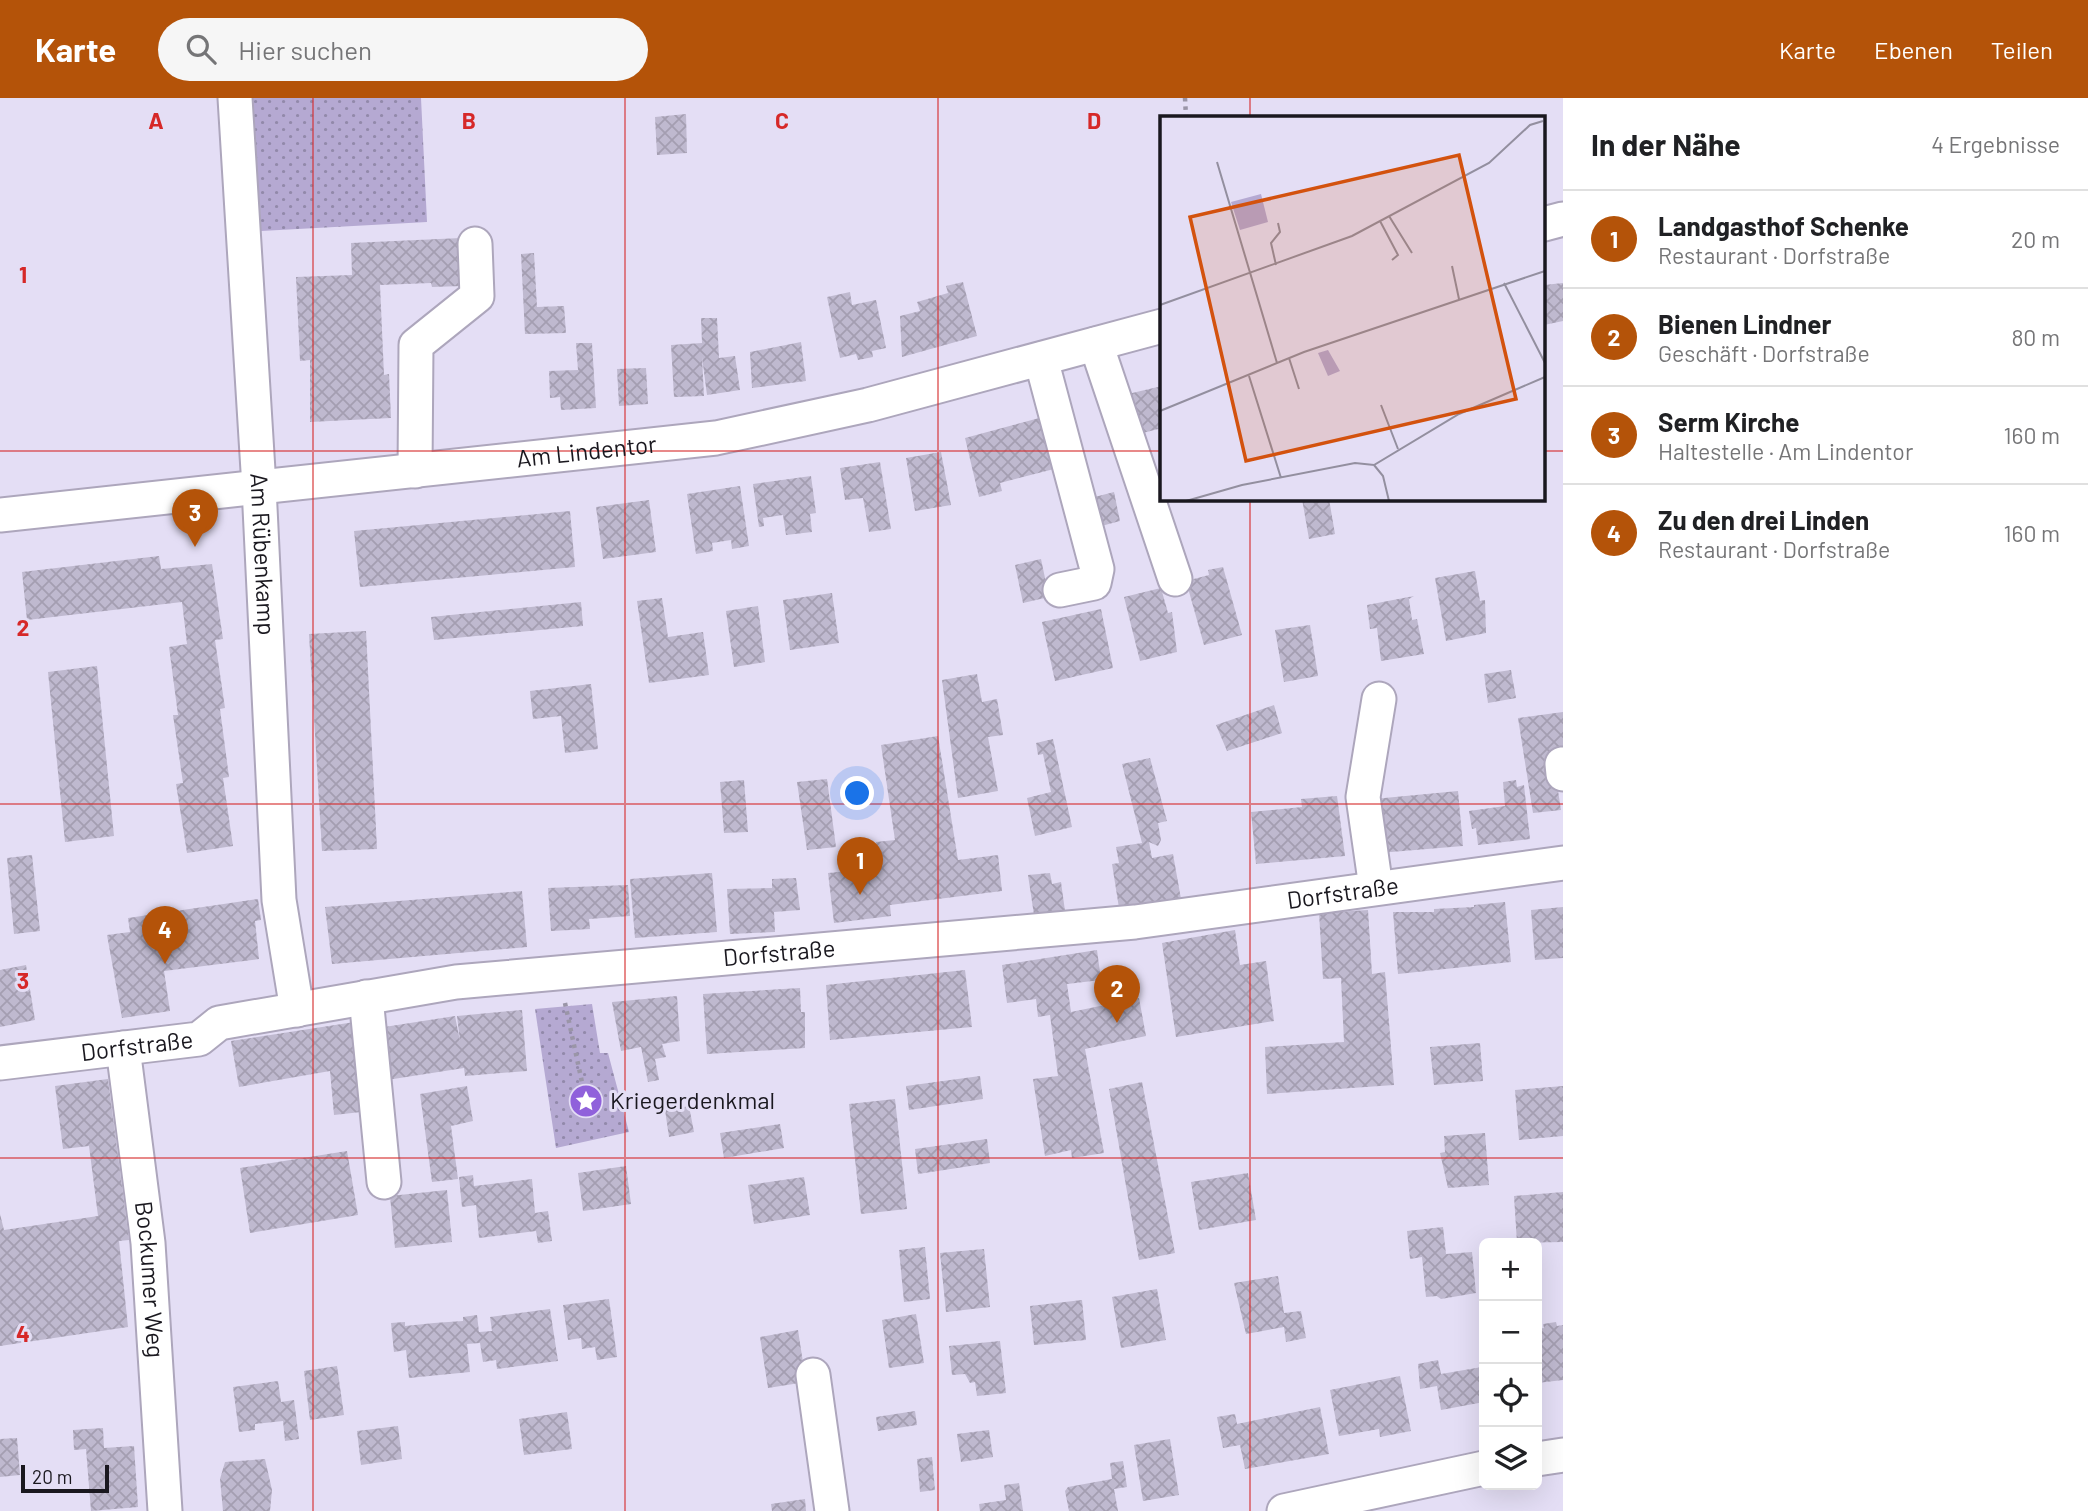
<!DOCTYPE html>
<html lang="de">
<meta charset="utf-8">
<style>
:root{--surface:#fff;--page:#f6f6f6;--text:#202124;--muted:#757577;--line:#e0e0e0;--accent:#b45309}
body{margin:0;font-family:Barlow,sans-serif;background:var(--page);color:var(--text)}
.controls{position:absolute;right:21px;bottom:21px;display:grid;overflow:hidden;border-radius:10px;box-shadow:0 7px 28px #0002}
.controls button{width:63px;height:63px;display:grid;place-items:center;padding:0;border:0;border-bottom:2px solid var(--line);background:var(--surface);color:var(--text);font:35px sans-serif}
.scale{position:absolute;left:21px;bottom:18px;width:88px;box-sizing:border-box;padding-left:7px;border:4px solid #1a181f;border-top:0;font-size:19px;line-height:24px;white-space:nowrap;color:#1a181f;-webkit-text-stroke:5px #e4def5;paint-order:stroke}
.you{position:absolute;left:858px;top:696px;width:24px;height:24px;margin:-18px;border:5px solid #fff;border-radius:50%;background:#1a73e8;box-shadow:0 0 0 10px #1a73e833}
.badge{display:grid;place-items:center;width:46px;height:46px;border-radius:50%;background:var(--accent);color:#fff;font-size:23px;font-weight:700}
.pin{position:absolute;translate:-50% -58px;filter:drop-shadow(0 2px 4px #0008)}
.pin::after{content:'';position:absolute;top:37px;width:24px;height:21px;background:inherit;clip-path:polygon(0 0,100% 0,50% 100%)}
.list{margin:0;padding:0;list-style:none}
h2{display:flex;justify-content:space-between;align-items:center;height:91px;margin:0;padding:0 28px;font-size:30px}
h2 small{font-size:23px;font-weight:400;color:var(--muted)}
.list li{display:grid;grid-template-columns:46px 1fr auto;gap:21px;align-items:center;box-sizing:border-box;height:98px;padding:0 28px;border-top:2px solid var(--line)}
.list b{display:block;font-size:26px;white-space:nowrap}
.list p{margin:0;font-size:23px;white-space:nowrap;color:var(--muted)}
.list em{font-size:23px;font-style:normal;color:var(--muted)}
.icon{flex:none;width:38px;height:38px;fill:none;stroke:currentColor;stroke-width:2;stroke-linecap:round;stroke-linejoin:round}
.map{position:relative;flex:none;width:1563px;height:1413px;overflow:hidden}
header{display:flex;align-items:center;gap:42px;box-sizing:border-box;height:98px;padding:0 35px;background:var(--accent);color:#fff}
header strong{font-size:33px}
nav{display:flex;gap:38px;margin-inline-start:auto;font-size:24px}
.search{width:490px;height:63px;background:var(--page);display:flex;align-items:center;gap:18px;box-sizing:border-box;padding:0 24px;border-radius:38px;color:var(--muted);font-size:26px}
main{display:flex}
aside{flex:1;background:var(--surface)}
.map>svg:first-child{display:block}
.green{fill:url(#green-dots)}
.building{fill:url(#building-cross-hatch)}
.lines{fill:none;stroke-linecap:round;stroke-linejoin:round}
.minor-casing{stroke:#ada6bc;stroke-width:37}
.path{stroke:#9a95a7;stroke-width:4.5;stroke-dasharray:3.5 5;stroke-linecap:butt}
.minor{stroke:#fff;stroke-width:33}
.grid{fill:none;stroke:#d62828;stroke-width:2;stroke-opacity:0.55}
.labels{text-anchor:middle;stroke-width:6;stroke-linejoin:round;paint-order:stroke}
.street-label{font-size:24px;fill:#1a181f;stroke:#e4def5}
.poi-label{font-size:24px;fill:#1a181f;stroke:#e4def5;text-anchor:start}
.inset-road{fill:none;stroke:#938f9f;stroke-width:2}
.view{fill:#d3520e;fill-opacity:0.15;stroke:#d3520e;stroke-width:3.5}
.inset-edge{fill:none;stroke:#1a181f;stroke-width:3.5}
.grid-label{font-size:23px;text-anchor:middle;font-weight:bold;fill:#d62828;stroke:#e4def5;stroke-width:6;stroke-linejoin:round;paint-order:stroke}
</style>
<header>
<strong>Karte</strong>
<div class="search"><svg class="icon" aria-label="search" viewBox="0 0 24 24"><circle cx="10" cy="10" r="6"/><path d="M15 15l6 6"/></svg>Hier suchen</div>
<nav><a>Karte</a><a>Ebenen</a><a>Teilen</a></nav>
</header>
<main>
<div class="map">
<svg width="1563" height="1413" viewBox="0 0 1563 1413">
<defs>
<pattern id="green-dots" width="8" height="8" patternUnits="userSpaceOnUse" patternTransform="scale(1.75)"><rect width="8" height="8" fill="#b5a9d2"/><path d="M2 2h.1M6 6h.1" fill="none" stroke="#9289aa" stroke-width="1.8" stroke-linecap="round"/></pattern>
<pattern id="building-cross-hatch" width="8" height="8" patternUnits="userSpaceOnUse" patternTransform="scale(1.75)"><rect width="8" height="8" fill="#bfb9cf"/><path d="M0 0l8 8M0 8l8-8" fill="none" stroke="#a49eb1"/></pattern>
</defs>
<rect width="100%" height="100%" fill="#e4def5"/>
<path class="green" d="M250 0H421L427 124 261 133Z
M592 906 600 955H608L629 1034 556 1050 535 911Z"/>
<path class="building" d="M686 16 687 55 657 57 655 19Z
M461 140 463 188 432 189 431 185 380 187 384 277 389 276 391 320 310 324V262L300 263 296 179 352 177 351 145Z
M534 155 537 209 564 208 566 235 525 236 521 156Z
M963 184 977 238 902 259 900 218 920 213 917 204 948 195 946 188Z
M1563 185V223L1544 227V187Z
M850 194 852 207 876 202 886 250 872 253 873 259 858 262 856 256 840 260 827 199Z
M701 220H717L719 260 735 258 740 292 707 297 702 259 704 298 674 299 671 247 702 245Z
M801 244 806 283 752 290 750 254Z
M576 245H592L596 310 561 312 560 299 550 300 549 273 578 272Z
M646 270 648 306 619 308 617 271Z
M1162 288V330L1139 336 1128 296Z
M1043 319 1058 370 1000 385 1002 393 979 399 965 340Z
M941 354 951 407 915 413 906 360Z
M880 364 891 431 869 434 863 400 845 402 840 370Z
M811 378 816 415 810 416 812 434 786 437 783 417 763 420 764 428 759 429 753 386Z
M740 388 749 448 732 451 731 442 712 445 713 453 696 456 687 396Z
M1114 394 1120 423 1094 430 1087 401Z
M1302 401H1329L1335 436 1309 441Z
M649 402 656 454 603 461 596 409Z
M570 413 575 469 360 489 354 433Z
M159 458 161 471 212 466 223 541 215 542 225 610 220 611 229 679 223 680 233 748 187 755 176 686 183 685 173 617H178L169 549 187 546 182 504 27 522 22 474Z
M1041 461 1049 499 1023 505 1015 467Z
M1223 469 1242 537 1204 547 1186 483 1209 477 1208 472Z
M1475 473 1480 503 1485 502 1486 535 1446 543 1435 480Z
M1161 490 1168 515 1172 514 1177 554 1140 563 1124 499Z
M832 495 839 545 790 552 783 502Z
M1414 498 1409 501 1412 522 1417 521 1424 556 1381 563 1377 530 1370 531 1367 507Z
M662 500 668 539 703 534 709 577 649 585 637 503Z
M581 504 583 528 434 542 431 519Z
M758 508 765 564 734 569 726 513Z
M1101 511 1113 570 1055 583 1042 524Z
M1310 527 1318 578 1284 584 1275 532Z
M366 533 377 751 322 753 309 536Z
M97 568 114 738 65 744 48 574Z
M1511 572 1516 600 1488 605 1484 576Z
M977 576 982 604 997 601 1003 637 988 639 998 693 958 700 942 582Z
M591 586 598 651 565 655 561 618 533 621 530 593Z
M1274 607 1282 635 1227 653 1216 627Z
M1563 614V651L1552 653 1561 712 1533 715 1518 620Z
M938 638 958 762 998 757 1002 793 890 807 891 818 834 825 828 775 849 773 847 762 877 757 876 744 895 742 881 647Z
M1053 641 1072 729 1035 738 1027 700 1051 694 1043 656 1038 657 1036 645Z
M1150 660 1167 723 1158 725 1161 742 1158 748 1149 744 1152 760 1173 756 1181 801 1119 810 1112 766 1119 765 1116 749 1142 745 1122 666Z
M827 681 836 749 807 752 797 684Z
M744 682 748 734 724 735 720 684Z
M1516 682 1517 689 1524 687 1530 741 1478 747 1476 730 1472 731 1469 713 1505 708 1503 684Z
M1458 693 1463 748 1379 755 1374 701Z
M1337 698 1345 758 1256 766 1251 714 1302 709 1301 701Z
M32 757 40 833 14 836 7 760Z
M712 775 717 834 635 840 630 781Z
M1050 775 1052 786 1061 784 1065 813 1034 817 1028 777Z
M796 780 800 812 774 814 775 834 730 836 727 791 772 790V781Z
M628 787 630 818 589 821 590 831 551 833 548 790Z
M522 793 527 849 332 866 325 809Z
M258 801 261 822 255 823 259 861 164 873 170 913 122 920 107 837 130 834 128 820Z
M1505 804 1511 864 1398 876 1393 814H1434V811L1474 809V807Z
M1563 809V860L1535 862 1531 812Z
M1368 812 1372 876 1385 874 1394 987 1267 996 1265 949 1344 944 1341 880 1323 881 1319 815Z
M1235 832 1240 867 1266 863 1274 923 1176 939 1162 845Z
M1097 852 1101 882 1067 886 1071 914 1139 900 1146 938 1085 951 1104 1055 1072 1060 1071 1052 1045 1058 1033 981 1058 978 1050 917 1038 919 1036 901 1007 905 1002 867Z
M26 867 35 922 0 929V872Z
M965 872 972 929 830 942 826 887Z
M800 890 801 914H805V950L707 956 703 896Z
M677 898 680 943 662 946 666 959 655 961 659 982 648 984 641 949 621 953 612 904Z
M522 912 527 973 465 978 464 970 387 982 378 930 455 918 460 943 457 918Z
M361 923 370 1013 334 1017 330 973 239 989 231 943Z
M1480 945 1483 983 1434 987 1430 949Z
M980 978 983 1001 909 1012 906 988Z
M108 981 129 1142 119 1143 128 1229 0 1248V1116L4 1132 98 1118 89 1048 63 1051 55 988Z
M1142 984 1175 1155 1139 1162 1109 991Z
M467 988 473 1023 451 1028 458 1081 432 1084 420 996Z
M1563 988V1038L1519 1042 1515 992Z
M895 1001 907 1111 861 1116 849 1006Z
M689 1008 694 1034 669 1039 665 1012Z
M780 1026 784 1050 724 1060 720 1035Z
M1485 1035 1489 1087 1448 1090 1440 1055 1445 1054 1444 1038Z
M987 1041 990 1065 918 1076 915 1051Z
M347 1053 358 1117 250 1135 240 1070Z
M626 1068 631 1106 583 1113 578 1075Z
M1248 1075 1256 1122 1199 1132 1191 1084Z
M473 1077 474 1088 532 1081 535 1115 548 1113 552 1143 538 1145 536 1133 479 1140 476 1107 462 1109 459 1079Z
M804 1079 810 1117 754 1126 748 1087Z
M447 1092 452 1144 395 1150 390 1098Z
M1563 1094V1144L1517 1145 1514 1098Z
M1443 1129 1446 1156 1472 1154 1476 1195 1441 1201 1437 1198 1426 1199 1422 1159 1410 1161 1407 1133Z
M925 1149 930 1201 904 1204 899 1152Z
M984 1151 990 1209 946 1214 940 1155Z
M1278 1178 1284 1215 1301 1213 1306 1240 1286 1244 1284 1229 1246 1236 1234 1185Z
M1157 1191 1166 1242 1121 1250 1112 1199Z
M609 1201 617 1259 597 1262 595 1249 582 1251 581 1240 568 1242 563 1207Z
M1082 1202 1086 1242 1034 1247 1030 1208Z
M550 1211 558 1263 497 1271 496 1262 483 1264 480 1245 467 1246 470 1274 409 1280 406 1252 394 1254 391 1225 405 1224V1228L434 1225 463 1223V1219L477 1217 479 1234 492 1233 490 1219Z
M916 1216 924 1265 889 1270 882 1222Z
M1556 1224 1557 1228 1563 1227V1282L1537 1285V1232L1544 1230 1543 1226Z
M798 1232 806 1284 768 1290 760 1239Z
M1000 1243 1006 1295 977 1298 975 1284 970 1285 965 1276 952 1277 949 1248Z
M1438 1262 1441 1276 1482 1269 1484 1304 1441 1312 1437 1288 1420 1291 1418 1266Z
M337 1268 344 1317 310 1322 304 1273Z
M1400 1278 1411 1333 1380 1339 1379 1331 1339 1338 1330 1292Z
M278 1283 281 1304 294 1302 299 1341 285 1343 283 1323 255 1326V1332L239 1334 233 1289Z
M1320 1309 1329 1356 1245 1371 1240 1347 1223 1350 1217 1319 1235 1316 1237 1326Z
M915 1313 917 1327 878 1333 876 1319Z
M567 1314 572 1351 524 1357 519 1321Z
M398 1328 402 1361 361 1367 357 1333Z
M103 1330 104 1350 134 1348 138 1409 91 1413 86 1351 74 1352 73 1332Z
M989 1332 993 1359 961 1364 957 1336Z
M17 1340 20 1377 0 1379V1341Z
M1170 1341 1179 1397 1143 1403 1134 1347Z
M932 1359 935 1392 920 1394 917 1361Z
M265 1361 272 1392 270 1413H223L220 1381 225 1364Z
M1123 1363 1127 1389 1114 1391 1118 1413H1069L1065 1393 1068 1389 1112 1381 1110 1365Z
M1019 1385 1023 1413H980L979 1406 1006 1402 1004 1387Z
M805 1401 806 1413H772L771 1406Z"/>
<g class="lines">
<defs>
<g id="minor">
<path id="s1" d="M235 0 259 389 279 802 297 912"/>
<path d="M1544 126 1563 121"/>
<path d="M1096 246 1175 481"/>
<path d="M1041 261 1097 471 1094 485 1060 492"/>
<path d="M415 373 416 247 477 198 475 146"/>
<path id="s2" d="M0 417 716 340 868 307 1162 228"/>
<path d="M1562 666 1563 676"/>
<path d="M1376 790 1363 699 1379 601"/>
<path d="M366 899 384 1084"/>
<path id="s3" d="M123 950 148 1145 165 1413"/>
<path id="s4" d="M0 965 199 941 219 925 456 884 1135 824 1563 765"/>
<path d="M813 1277 832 1413"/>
<path d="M1537 1361 1563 1357"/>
<path d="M1284 1413 1484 1370"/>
</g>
</defs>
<use href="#minor" class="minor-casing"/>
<path class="path" d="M1185 0 1186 19
M565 905 586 1003"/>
<use href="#minor" class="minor"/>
</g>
<path class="grid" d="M313 0V1413M625 0V1413M938 0V1413M1250 0V19M0 353H1162M1544 353H1563M1250 401V1413M0 706H1563M0 1060H1563"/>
<defs>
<symbol id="sight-disc" viewBox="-11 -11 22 22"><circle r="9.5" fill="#9061db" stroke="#e4def5"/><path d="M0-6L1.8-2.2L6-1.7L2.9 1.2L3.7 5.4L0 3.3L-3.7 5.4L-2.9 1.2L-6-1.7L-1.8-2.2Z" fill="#fff"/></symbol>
</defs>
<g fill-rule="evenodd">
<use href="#sight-disc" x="567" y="984" width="38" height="38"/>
</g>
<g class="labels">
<g class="street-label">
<text dy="8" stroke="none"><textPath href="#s2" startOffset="590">Am Lindentor</textPath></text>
<text dy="8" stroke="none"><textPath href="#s1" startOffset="457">Am Rübenkamp</textPath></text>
<text dy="8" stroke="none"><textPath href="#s4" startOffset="1358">Dorfstraße</textPath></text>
<text dy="8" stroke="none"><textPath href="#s4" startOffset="791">Dorfstraße</textPath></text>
<text dy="8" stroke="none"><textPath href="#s4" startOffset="138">Dorfstraße</textPath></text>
<text dy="8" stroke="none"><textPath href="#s3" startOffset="233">Bockumer Weg</textPath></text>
</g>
<g class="poi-label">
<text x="610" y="1011">Kriegerdenkmal</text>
</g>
</g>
<g transform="translate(1160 18)">
<rect width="385" height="385" fill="#e4def5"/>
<path d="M101 78 108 106 80 114 71 86ZM168 234 180 255 168 260 158 237Z" fill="#b5a9d2"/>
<path class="inset-road" d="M57 46 117 247M229 100 252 137M220 105 238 139 232 144M116 149 111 127 120 116 118 107M292 150 299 183M344 167 385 247M0 189 192 120 329 47 370 9 383 5M129 242 139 273M89 260 121 362M221 289 238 333M0 295 144 236 385 155M214 349 223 360 229 385M26 385 82 369 195 347 214 349 299 298 385 261"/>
<path class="view" d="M299 39 356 283 86 345 30 101Z"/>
<rect width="385" height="385" class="inset-edge"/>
</g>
<g class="grid-label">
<text x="156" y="31">A</text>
<text x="469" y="31">B</text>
<text x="782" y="31">C</text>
<text x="1094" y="31">D</text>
<text x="23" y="185">1</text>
<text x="23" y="538">2</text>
<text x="23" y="891">3</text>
<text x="23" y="1244">4</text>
</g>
</svg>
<div class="controls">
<button>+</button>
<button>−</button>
<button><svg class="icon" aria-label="locate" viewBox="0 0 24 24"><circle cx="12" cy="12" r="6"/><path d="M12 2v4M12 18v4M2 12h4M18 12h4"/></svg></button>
<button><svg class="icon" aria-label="layers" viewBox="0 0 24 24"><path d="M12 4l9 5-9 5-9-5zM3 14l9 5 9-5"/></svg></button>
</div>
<div class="scale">20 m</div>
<div class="you"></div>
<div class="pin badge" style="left:860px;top:797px">1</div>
<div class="pin badge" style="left:1117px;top:925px">2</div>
<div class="pin badge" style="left:195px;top:449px">3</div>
<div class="pin badge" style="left:165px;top:866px">4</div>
</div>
<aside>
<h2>In der Nähe<small>4 Ergebnisse</small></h2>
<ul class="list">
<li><span class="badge">1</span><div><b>Landgasthof Schenke</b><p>Restaurant · Dorfstraße</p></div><em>20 m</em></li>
<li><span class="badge">2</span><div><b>Bienen Lindner</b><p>Geschäft · Dorfstraße</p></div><em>80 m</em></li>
<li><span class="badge">3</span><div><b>Serm Kirche</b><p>Haltestelle · Am Lindentor</p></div><em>160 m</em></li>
<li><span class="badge">4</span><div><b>Zu den drei Linden</b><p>Restaurant · Dorfstraße</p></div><em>160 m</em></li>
</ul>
</aside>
</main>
